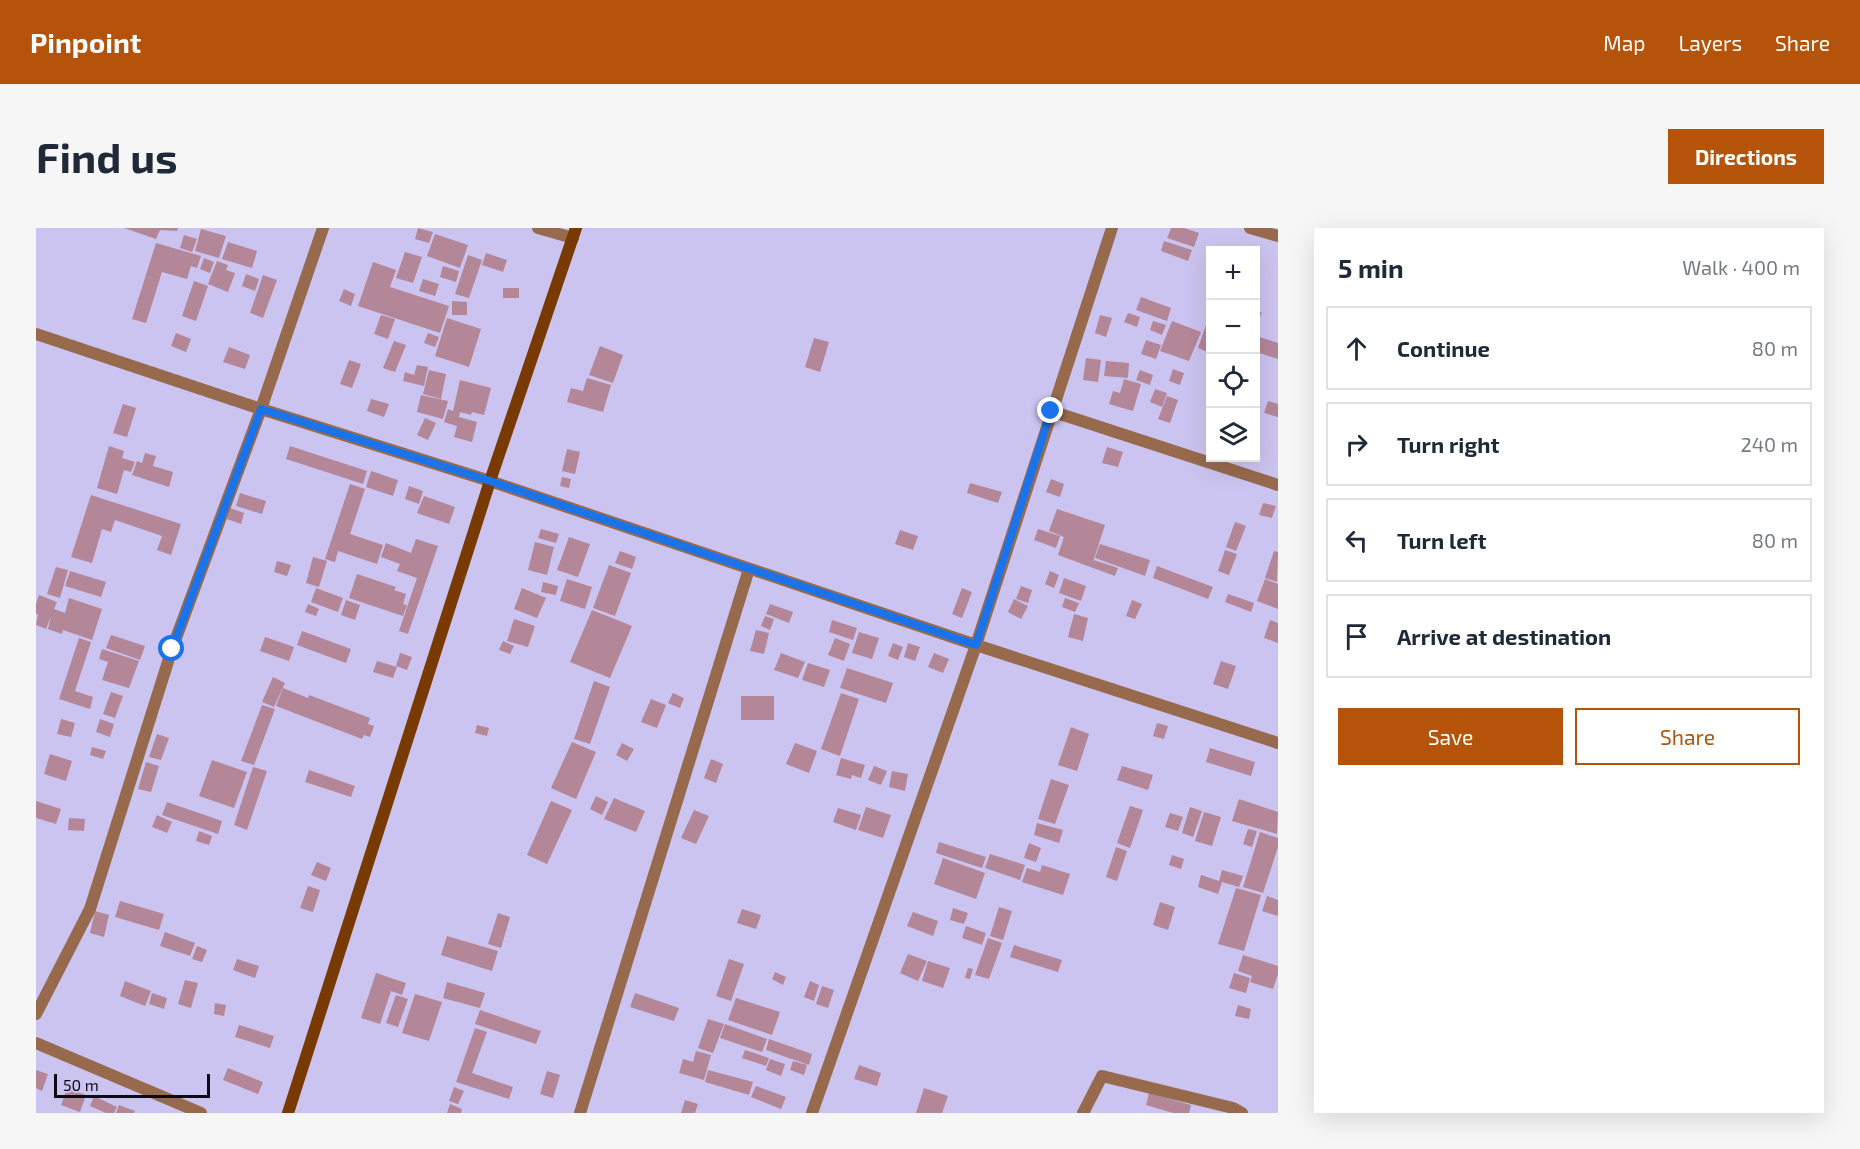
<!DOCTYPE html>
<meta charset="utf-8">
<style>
:root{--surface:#fff;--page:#f6f6f7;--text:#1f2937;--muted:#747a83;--line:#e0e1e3;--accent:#b45309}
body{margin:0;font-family:"Exo 2",sans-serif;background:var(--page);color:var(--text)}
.controls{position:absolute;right:18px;top:18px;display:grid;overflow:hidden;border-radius:0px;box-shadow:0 6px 24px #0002}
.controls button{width:54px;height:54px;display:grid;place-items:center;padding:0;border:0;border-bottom:2px solid var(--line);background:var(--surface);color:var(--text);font:30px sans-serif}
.scale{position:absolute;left:18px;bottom:15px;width:156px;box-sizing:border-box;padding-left:6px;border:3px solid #0d0a18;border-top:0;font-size:16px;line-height:21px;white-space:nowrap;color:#0d0a18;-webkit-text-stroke:4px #ccc4f0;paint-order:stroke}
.stop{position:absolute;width:18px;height:18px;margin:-14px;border:4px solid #1a73e8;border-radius:50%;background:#fff}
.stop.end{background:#1a73e8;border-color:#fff;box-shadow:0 2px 6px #0008}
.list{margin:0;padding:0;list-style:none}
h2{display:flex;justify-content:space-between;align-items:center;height:78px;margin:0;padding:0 24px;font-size:26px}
h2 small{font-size:20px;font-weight:400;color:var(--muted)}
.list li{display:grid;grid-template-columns:39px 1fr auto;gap:18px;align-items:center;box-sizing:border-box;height:84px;margin:0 12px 12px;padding:0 12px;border:2px solid var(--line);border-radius:0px}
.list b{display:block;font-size:22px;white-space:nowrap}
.list em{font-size:20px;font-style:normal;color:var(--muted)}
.actions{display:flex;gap:12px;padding:18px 24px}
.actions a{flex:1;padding:14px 0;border:2px solid var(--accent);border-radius:0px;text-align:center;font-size:21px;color:var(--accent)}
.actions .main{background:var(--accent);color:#fff}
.icon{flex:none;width:33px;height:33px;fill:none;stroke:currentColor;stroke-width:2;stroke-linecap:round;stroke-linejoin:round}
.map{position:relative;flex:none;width:1242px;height:885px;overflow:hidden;border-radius:0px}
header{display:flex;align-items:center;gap:36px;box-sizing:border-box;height:84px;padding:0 30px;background:var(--accent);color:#fff}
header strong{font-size:28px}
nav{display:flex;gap:33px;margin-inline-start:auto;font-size:21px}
.intro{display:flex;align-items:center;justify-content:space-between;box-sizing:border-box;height:144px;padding:0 36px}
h1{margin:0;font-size:42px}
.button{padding:15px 27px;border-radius:0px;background:var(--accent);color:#fff;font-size:21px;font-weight:700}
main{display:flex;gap:36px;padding:0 36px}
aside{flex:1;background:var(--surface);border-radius:0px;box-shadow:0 6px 24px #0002}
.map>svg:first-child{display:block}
.building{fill:#b38698}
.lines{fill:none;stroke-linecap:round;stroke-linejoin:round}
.street{stroke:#976a4e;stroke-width:12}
.secondary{stroke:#793a02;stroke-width:12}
.route{stroke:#1a73e8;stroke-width:8}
</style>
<header>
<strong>Pinpoint</strong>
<nav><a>Map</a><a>Layers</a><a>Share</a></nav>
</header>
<div class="intro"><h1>Find us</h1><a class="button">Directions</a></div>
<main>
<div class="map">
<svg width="1242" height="885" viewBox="0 0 1242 885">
<rect width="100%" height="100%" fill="#ccc4f0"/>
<path class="building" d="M88 0H142L141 3 124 2 120 11Z
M382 0 397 4 393 15 379 11Z
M1135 0H1148L1163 5 1158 19 1131 10Z
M165 1 190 8 183 30 159 23Z
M399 6 432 17 424 40 391 28Z
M148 7 161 11 156 24 144 20Z
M1128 13 1156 22 1152 33 1125 23Z
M192 14 221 23 216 40 186 31Z
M120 15 165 28 161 40 155 38 151 51 126 44 110 95 96 91Z
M369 24 386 29 377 55 360 50Z
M450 25 471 32 467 44 446 37Z
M432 27 446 32 433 70 419 66Z
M168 30 178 34 174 45 164 41Z
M181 33 192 37 190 42 199 45 192 64 172 56Z
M337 34 360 42 354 59 413 78 404 105 322 78Z
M407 38 423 43 420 54 404 49Z
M210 46 223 51 219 63 206 58Z
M227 47 241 52 227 90 214 85Z
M387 51 403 56 399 68 383 63Z
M158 53 172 58 160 93 146 88Z
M467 60H483V70H467Z
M308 61 319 66 315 78 303 73Z
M1105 69 1135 80 1131 93 1100 82Z
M416 73 431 74V87H416Z
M1220 81 1226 85 1221 94 1220 93Z
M1092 85 1104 89 1101 99 1088 94Z
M345 87 359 91 352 111 338 106Z
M1064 87 1076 90 1070 109 1059 105Z
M411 90 445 101 433 139 399 128Z
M1117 93 1130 97 1126 107 1114 102Z
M1136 93 1165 104 1153 133 1124 123Z
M1171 94 1174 96V125L1162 120Z
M140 105 155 111 150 124 135 118Z
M392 105 403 109 399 119 388 115Z
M1220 108 1242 115V131L1220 124Z
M778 110 793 114 784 144 769 139Z
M1110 112 1125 117 1120 131 1105 126Z
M358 113 370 117 359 144 347 140Z
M564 118 587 127 577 155 553 147Z
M193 119 214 127 209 141 187 134Z
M1050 130 1065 132 1062 154 1047 152Z
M313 132 325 136 316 160 304 156Z
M1070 133 1093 135 1092 150 1068 148Z
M381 137 392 139 388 158 367 153 369 144 378 147Z
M1137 141 1148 145 1144 157 1133 153Z
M393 142 410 146 405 171 387 166Z
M1104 142 1117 147 1114 157 1100 152Z
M551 150 575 157 567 184 531 174 535 160 547 163Z
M1088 151 1105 156 1097 183 1073 176 1077 163 1084 165Z
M424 152 455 160 448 187 436 184 435 187 424 184 423 189 441 194 436 214 418 209 421 198 408 194 412 181 417 183Z
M1119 161 1131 165 1126 179 1114 174Z
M385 167 412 173 407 191 381 184Z
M1131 168 1142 172 1134 195 1122 191Z
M335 171 353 176 348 189 331 183Z
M1232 173 1242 176V189L1228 185Z
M87 176 100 180 91 209 77 205Z
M389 190 400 195 392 212 381 207Z
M73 218 88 223 86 230 99 234 95 244 88 242 81 266 61 260Z
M254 218 331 243 327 256 250 231Z
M1071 219 1087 224 1082 239 1066 235Z
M531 221 544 224 539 246 526 243Z
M109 225 120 228 117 238 137 244 133 259 96 247 101 233 106 235Z
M335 243 362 252 357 268 330 259Z
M526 249 535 251 533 260 524 258Z
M1015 251 1028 256 1024 269 1010 264Z
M934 255 966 264 962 275 931 265Z
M314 256 329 261 314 306 347 317 341 336 302 323 299 334 289 331Z
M373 258 387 263 383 276 369 271Z
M204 265 230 273 226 286 200 278Z
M55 267 145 296 135 327 121 322 126 308 79 292 75 304 66 301 56 335 35 329Z
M388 268 419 279 413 296 381 285Z
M1227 275 1240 278 1236 290 1223 287Z
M194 280 208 285 205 296 191 291Z
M1021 281 1069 297 1057 334 1058 332 1082 340 1079 348 1022 327 1028 309 1013 303Z
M1199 294 1210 298 1200 323 1190 319Z
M505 301 523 306 520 315 502 310Z
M1002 301 1024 308 1020 320 998 312Z
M864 302 882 308 877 322 859 316Z
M533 309 554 316 542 349 521 342Z
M380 311 402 318 372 406 363 403 381 350 361 343 364 336 345 329 350 315 375 325Z
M499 314 518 319 511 347 492 342Z
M1064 316 1114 332 1109 348 1059 330Z
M1189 322 1201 326 1193 347 1182 343Z
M584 323 600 329 596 341 579 335Z
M1238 323 1242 324 1241 354 1229 350Z
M277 329 291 333 283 359 270 355Z
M241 333 255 337 251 348 238 344Z
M573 337 595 345 579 388 557 380Z
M1121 338 1177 359 1172 371 1117 350Z
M20 339 32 342 24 370 11 366Z
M34 343 70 354 65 369 29 358Z
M1014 343 1023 347 1018 360 1009 356Z
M321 346 360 359 358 362 370 366 367 376 371 377 367 388 313 370Z
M1028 350 1050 358 1045 373 1023 365Z
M531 351 556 359 549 381 524 373Z
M1229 351 1242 356V381L1221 373Z
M507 354 522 358 520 367 505 364Z
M985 358 996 362 992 375 980 371Z
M280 360 307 370 302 384 275 374Z
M486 360 510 370 501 390 478 381Z
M926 360 936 364 926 390 916 386Z
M1192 366 1218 375 1215 384 1189 374Z
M3 367 21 374 18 381 29 385 33 370 66 381 56 412 27 402 26 406 12 401 15 388 10 401 0 397 2 386H0V376Z
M1029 370 1043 375 1039 384 1026 379Z
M978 371 992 378 985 391 972 384Z
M310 372 324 377 319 392 305 387Z
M1096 372 1106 376 1099 391 1090 388Z
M272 376 283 381 280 388 269 384Z
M734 376 757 384 753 395 730 386Z
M556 382 596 398 574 450 534 434Z
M1038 386 1052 390 1047 413 1032 409Z
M729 388 738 391 734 402 725 398Z
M478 391 499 398 492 419 471 413Z
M796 392 821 400 817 412 793 404Z
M1234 392 1242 395V415L1228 410Z
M720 402 733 405 728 426 714 423Z
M266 403 315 421 310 435 261 417Z
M823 404 843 410 836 431 816 425Z
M75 407 109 418 104 432 70 420Z
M229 409 258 419 253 433 224 423Z
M43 410 55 414 39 463 57 469 54 481 23 471Z
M799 410 814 416 808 433 792 427Z
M467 413 478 418 474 426 463 422Z
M857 415 867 419 862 432 852 428Z
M872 415 884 419 879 433 868 429Z
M66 421 103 433 93 460 66 452 72 434 63 431Z
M364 425 376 429 371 442 360 438Z
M745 425 769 434 762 450 738 442Z
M898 425 913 431 907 445 892 439Z
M341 433 361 439 357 450 337 444Z
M1185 433 1200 438 1192 461 1177 456Z
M772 435 794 442 788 459 766 452Z
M811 440 857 455 850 475 804 460Z
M237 449 249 455 238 479 226 474Z
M558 453 574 459 554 516 538 511Z
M247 460 272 470 273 467 334 490 332 496 338 498 334 509 328 507 326 511 240 478Z
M75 464 87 468 79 490 67 486Z
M637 465 648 470 644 480 632 475Z
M805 465 823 471 804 528 785 521Z
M705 468H738V492H705Z
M615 471 630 477 621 500 605 494Z
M226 477 239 481 218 537 205 533Z
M25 491 39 495 35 509 21 506Z
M64 491 78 496 74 509 60 504Z
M1121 495 1132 498 1128 511 1117 508Z
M441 497 453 500 451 508 439 505Z
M1035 499 1053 506 1041 543 1022 537Z
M121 506 133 510 125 532 113 529Z
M536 514 560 524 540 571 515 560Z
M586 515 598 521 591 533 580 527Z
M759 515 781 523 773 545 750 536Z
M56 519 70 523 67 531 54 527Z
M1174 520 1219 534 1215 548 1170 534Z
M14 526 36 533 30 553 8 546Z
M805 530 829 537 825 550 816 547 815 551 800 547Z
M675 531 687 536 680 555 668 550Z
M176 532 211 544 198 580 163 568Z
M110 534 123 538 115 564 102 561Z
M838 538 851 543 845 557 832 552Z
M1086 538 1117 547 1112 562 1081 552Z
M217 539 231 543 211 602 198 597Z
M273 542 319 558 315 569 269 554Z
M856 543 872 546 869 563 853 559Z
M1015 551 1033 557 1019 596 1002 591Z
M560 568 572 574 566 587 554 581Z
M578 570 609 583 600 604 568 591Z
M1203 571 1242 584 1241 606 1196 593Z
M0 573 25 581 20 596 0 590Z
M515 573 536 582 511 636 491 627Z
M131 574 186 593 182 606 126 587Z
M1094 578 1107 582 1094 620 1081 615Z
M830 579 855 587 847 610 822 602Z
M1154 579 1166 583 1157 609 1146 605Z
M802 580 825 587 820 602 797 594Z
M658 582 673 588 660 616 645 610Z
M1168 584 1185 589 1176 618 1159 613Z
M1134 585 1147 589 1142 603 1129 599Z
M121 587 136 594 131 605 116 599Z
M33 590 49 591 48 603 32 602Z
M1001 595 1027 602 1023 615 998 607Z
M1212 601 1221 603 1216 619 1207 616Z
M163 603 176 608 173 617 160 613Z
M1224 604 1242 610V619L1227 665 1207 659Z
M903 614 950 629 946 640 900 625Z
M993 615 1005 620 1000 634 988 630Z
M1080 619 1091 623 1081 653 1070 649Z
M954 626 989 637 984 652 949 640Z
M1136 627 1148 631 1145 641 1133 637Z
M907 630 949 645 940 671 898 656Z
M281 634 295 640 290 653 275 647Z
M1006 637 1034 646 1027 667 986 654 991 640 1004 644Z
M1186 642 1207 648 1203 659 1186 654 1182 666 1162 659 1165 647 1183 653Z
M272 658 284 662 277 684 264 680Z
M1200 660 1225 667 1208 723 1182 716Z
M1231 668 1242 672V688L1226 683Z
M84 673 128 686 123 702 79 689Z
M1124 674 1139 679 1132 702 1117 697Z
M963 679 976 683 967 712 954 708Z
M917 680 932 685 928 696 914 692Z
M706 681 725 687 720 701 701 695Z
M59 683 73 687 68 709 54 705Z
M877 684 902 693 897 708 871 698Z
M462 685 474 689 465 720 452 716Z
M930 698 950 705 946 717 926 710Z
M129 704 159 715 154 728 124 718Z
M411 708 462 723 456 743 405 727Z
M952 710 966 715 953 751 939 747Z
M978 717 1026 732 1022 744 974 729Z
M161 718 171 722 166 734 156 731Z
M872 726 891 733 882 753 864 745Z
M1207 727 1242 738V746L1237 761 1214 754 1216 748 1202 743Z
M201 731 223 738 219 750 197 742Z
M693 731 708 736 695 773 680 768Z
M892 733 914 740 907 760 886 753Z
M932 740 937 741 934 751 929 750Z
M739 744 750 749 747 757 736 751Z
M340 745 370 755 366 767 355 763 344 796 325 790Z
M1198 745 1214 750 1210 765 1193 760Z
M149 752 162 755 155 780 142 776Z
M89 753 115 763 109 778 84 768Z
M774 753 783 757 778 773 768 769Z
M411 754 449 765 444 780 407 770Z
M786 758 798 762 792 780 780 776Z
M116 765 131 770 128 781 113 776Z
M599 765 643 780 638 793 594 779Z
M379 766 406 774 393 813 366 805Z
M360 767 372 771 362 799 350 795Z
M700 770 744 784 736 807 692 792Z
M179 775 190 777 188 788 178 786Z
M1202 777 1215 781 1213 791 1199 788Z
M444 782 505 803 500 816 439 796Z
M672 791 688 796 677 825 662 820Z
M689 796 731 811 726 824 684 810Z
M203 797 238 808 234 820 199 809Z
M439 800 451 804 436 845 477 859 473 871 420 854Z
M733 811 776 826 773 837 730 822Z
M709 822 733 830 730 838 706 830Z
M660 823 675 827 668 852 643 845 647 831 657 834Z
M734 831 749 836 745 848 730 842Z
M757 833 771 837 768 847 754 842Z
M823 837 845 845 841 858 818 851Z
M192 840 227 854 222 866 187 852Z
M0 842 12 846 6 863 0 860Z
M672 842 717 854 713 867 669 854Z
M511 843 524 847 517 870 504 866Z
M720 858 750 869 745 881 715 869Z
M418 859 428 863 422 876 413 873Z
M31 860 50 867 44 884 25 877Z
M888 860 912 868 906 885H880Z
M1113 865 1155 877 1153 885H1137L1110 877Z
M58 868 81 879 78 885H70L54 878Z
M649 872 662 876 659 885H645Z
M414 876 426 881 425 885H411Z
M83 877 99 883 98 885H80Z"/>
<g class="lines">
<path class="street" d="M502 0 537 10
M1214 0 1242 8
M0 106 225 181 454 253 940 417 1242 515
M1015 183 1242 257
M0 786 54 681 136 421 225 181 287 0
M0 815 165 885
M544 885 713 341
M776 885 940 417 1076 0
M1047 885 1066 848 1197 880 1206 885"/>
<path class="secondary" d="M252 885 454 253 540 0"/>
</g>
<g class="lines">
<path class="route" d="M136 421 225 181 454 253 940 417 1015 183"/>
</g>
</svg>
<div class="controls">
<button>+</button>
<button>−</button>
<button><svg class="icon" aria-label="locate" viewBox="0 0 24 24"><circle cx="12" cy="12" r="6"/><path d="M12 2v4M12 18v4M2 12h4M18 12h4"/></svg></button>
<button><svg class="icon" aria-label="layers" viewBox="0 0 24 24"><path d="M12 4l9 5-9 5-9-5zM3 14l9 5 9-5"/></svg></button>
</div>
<div class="scale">50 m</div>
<div class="stop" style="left:136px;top:421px"></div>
<div class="stop end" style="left:1015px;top:183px"></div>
</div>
<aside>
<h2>5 min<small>Walk · 400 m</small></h2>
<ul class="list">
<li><svg class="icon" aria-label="ahead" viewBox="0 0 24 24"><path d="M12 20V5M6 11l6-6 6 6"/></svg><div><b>Continue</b></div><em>80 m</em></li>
<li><svg class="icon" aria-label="right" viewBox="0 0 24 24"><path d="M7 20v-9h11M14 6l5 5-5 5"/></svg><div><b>Turn right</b></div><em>240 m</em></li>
<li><svg class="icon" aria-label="left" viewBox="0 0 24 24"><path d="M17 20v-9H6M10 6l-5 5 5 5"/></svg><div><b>Turn left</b></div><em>80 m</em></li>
<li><svg class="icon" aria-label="arrive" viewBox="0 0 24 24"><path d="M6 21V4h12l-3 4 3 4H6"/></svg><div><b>Arrive at destination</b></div></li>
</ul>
<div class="actions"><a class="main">Save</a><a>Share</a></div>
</aside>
</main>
